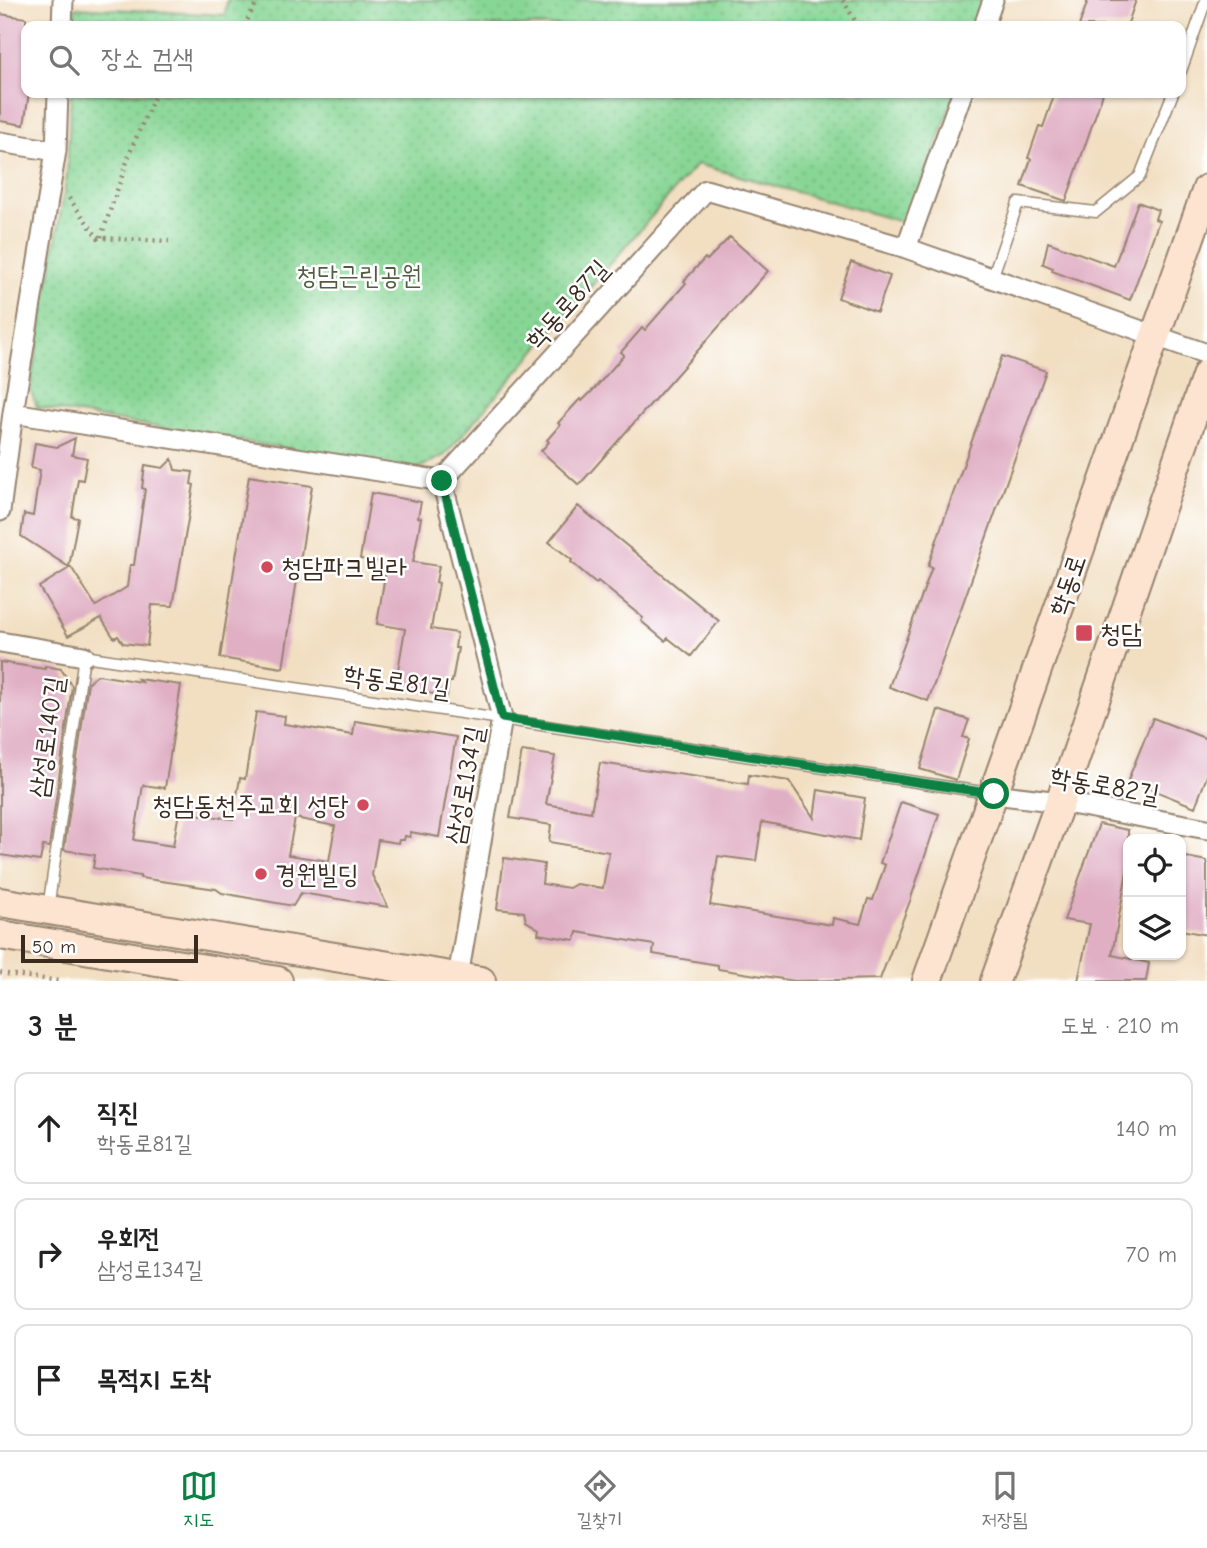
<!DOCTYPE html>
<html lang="ko">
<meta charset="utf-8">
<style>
:root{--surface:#fff;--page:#f2f2f2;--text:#222;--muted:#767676;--line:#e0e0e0;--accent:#0b8043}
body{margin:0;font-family:"Comic Neue","Poor Story",sans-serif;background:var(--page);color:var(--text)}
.controls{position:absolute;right:21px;bottom:21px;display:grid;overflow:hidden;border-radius:14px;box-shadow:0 2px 5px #0004}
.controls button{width:63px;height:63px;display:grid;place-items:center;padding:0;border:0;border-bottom:2px solid var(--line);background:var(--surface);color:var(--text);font:35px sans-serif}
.scale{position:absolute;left:21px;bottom:18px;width:177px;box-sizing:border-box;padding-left:7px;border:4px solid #3b2a1e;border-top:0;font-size:19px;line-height:24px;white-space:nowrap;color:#3b2a1e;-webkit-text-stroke:5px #fff;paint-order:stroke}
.stop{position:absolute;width:21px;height:21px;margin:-16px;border:5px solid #0b8043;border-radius:50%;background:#fff}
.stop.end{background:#0b8043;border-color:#fff;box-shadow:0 2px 7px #0008}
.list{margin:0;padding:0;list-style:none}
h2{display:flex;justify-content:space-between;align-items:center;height:91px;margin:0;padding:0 28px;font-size:30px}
h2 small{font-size:23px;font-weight:400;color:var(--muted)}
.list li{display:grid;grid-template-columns:46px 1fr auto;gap:21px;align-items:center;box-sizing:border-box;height:112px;margin:0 14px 14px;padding:0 14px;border:2px solid var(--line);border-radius:14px}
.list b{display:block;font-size:26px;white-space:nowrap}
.list p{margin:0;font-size:23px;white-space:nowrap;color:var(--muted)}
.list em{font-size:23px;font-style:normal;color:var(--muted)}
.icon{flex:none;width:38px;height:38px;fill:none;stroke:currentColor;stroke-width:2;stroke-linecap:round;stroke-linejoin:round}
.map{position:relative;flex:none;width:1207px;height:981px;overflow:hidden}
.search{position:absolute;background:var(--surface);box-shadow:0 2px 5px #0004;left:21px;right:21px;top:21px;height:77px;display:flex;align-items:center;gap:18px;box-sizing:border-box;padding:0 24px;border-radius:14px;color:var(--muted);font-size:26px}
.sheet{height:469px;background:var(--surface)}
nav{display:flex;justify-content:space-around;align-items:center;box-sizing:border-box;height:98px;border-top:2px solid var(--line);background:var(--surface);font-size:19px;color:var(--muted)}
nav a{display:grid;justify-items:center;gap:4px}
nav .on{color:var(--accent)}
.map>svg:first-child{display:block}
.park{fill:url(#park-dots);stroke:#62805a;stroke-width:2}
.building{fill:#e0afc4;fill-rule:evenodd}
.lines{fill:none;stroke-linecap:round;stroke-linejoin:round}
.service-casing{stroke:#968470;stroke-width:13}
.minor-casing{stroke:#968470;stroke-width:23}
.secondary-casing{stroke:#968470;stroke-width:32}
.path{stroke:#968470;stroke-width:4.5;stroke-dasharray:2 5;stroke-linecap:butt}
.service{stroke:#fff;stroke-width:10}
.minor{stroke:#fff;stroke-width:19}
.secondary{stroke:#fde4d1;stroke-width:28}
.route{stroke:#0b8043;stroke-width:9}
.poi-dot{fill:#d1495b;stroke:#fff;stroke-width:2.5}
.labels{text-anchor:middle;stroke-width:5;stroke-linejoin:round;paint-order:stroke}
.park-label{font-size:26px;fill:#525e42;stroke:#fff}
.street-label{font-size:26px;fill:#3b2a1e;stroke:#fff}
.poi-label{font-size:26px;fill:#3b2a1e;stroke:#fff;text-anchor:start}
</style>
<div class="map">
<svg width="1207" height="981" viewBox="0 0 1207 981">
<defs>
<pattern id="park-dots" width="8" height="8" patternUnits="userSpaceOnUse" patternTransform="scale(1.75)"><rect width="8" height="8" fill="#88d695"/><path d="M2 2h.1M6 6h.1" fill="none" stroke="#76b880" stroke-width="1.8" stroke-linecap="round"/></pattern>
</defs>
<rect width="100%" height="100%" fill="#fff"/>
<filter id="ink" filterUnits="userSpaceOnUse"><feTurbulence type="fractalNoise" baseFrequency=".0143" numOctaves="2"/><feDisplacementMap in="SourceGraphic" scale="14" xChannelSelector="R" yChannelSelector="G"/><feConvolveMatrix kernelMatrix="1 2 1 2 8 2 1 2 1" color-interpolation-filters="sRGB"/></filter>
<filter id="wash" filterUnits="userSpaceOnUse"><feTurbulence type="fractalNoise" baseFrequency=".00686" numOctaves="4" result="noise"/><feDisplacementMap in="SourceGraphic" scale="28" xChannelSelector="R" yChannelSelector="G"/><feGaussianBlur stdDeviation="1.57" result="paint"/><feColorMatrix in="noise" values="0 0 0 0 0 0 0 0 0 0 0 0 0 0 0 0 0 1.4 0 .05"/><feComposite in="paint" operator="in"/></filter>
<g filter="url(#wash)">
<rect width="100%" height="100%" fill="#f2dfc2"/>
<path class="park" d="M227 0H987L978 26H74L75 7 225 15Z
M71 93H955L909 224 697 164 445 455 415 470 37 407 30 389 67 176Z"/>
<g id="blocks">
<path class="building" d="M1088 0H1136L1127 26H1079Z
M0 14 26 18V93H29L24 125 0 121Z
M1055 93H1103L1066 201 1022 186 1031 159 1028 158 1039 126 1043 127Z
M1138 202 1158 210 1155 219 1159 221 1130 300 1052 271 1053 268 1043 264 1048 242 1114 266Z
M730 237 768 271 579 485 541 451 549 442 547 440 560 425 558 423 580 399 582 401 595 388 624 355 621 352 642 328 645 330 686 283 684 281 705 258 707 260Z
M851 262 890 276 877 312 838 298Z
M1002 356 1046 371 928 701 889 687 932 567 928 566 942 525Z
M75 438 72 455 87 458 83 480 78 479 72 517 78 518 69 567 21 536 24 514 33 516 40 470 31 468 35 443 57 447Z
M172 459 175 470 193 472 191 484 194 485 173 606 152 605 147 646 123 643 118 636 114 638 101 618 68 636 39 587 71 567 96 606 127 587 130 565H134L145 489 142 488 145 465 163 468Z
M249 476 312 486 283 668 220 658Z
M371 493 421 502 418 517 421 518 413 562 439 566 436 582 439 583 431 629 457 633 455 648H458L452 682H449L447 696 395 688 405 629 377 624 387 563 360 559Z
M578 506 719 621 691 656 668 638 665 641 641 621 643 618 598 581 596 583 571 562 572 560 549 542Z
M0 662 45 669V666L61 669 72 686 49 847 43 846 40 861 0 855Z
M98 675 141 682 138 679 181 685 165 788 143 785 134 840 173 846 179 812 233 819 240 778 245 779 256 712 285 716 284 724 353 735 355 721 456 737 439 837 410 832V837L405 836 404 840H399L398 843 378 840 372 875 388 907 301 893 293 906 222 893 216 889 140 878V876L93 868 95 855 64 850 88 682ZM295 818 335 826 329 861 288 855Z
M938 710 969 720 963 737 969 739 956 780 920 769Z
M1153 718 1207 739V776L1195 807 1128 780Z
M522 751 555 756 546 804 591 812 600 763 748 784 749 775 789 781 814 818 818 790 865 798 859 840 762 822 756 861 718 856 710 905 832 925 833 918 860 924 868 899 873 900 885 865 880 863 901 802 939 814 910 901 880 979 795 981 718 969V965L653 954 654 945 577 932 575 940 538 934 539 929 526 921 524 912 497 909 504 858 544 864 542 884 569 888 576 884 603 888 609 852 549 842 551 825 510 818Z
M1099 824 1128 830V866L1112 955 1149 963 1146 981H1078L1090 924 1064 920Z
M1181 856 1207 861V935L1181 930Z"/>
</g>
</g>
<g filter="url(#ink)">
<use href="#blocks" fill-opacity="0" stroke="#968470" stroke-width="2"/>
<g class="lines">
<defs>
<path id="service" d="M1181 71 1206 0
M992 278 1018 203 1096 212 1140 176 1173 93
M48 909 84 656 989 793"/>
<path id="minor" d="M62 26 63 0
M984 26 993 0
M0 142 56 151
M906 248 962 93
M13 413 442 481
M442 481 706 190 906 248 1207 354
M442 481 502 718 458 977
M0 511 13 413 56 151 58 93
M0 642 84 656
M994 794 1060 802 1207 829"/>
<path id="secondary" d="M0 902 481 981
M0 935 278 981
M927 981 1207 189
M995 981 1060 802 1207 374"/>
</defs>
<use href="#service" class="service-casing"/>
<use href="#minor" class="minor-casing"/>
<use href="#secondary" class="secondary-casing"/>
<path class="path" d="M843 0 858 26
M244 26 258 0
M69 198 98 238 169 241
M101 237 132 147 156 93
M0 973 59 981"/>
<use href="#service" class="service"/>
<use href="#minor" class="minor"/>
<use href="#secondary" class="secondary"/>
</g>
</g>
<g class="lines" filter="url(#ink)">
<path class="route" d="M442 481 502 718 994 794"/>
</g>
<g class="poi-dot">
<circle cx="267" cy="567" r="7"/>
<rect x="1075" y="624" width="18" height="18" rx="3.5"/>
<circle cx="363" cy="805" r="7"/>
<circle cx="261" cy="874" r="7"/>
</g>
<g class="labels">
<g class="park-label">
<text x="359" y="284">청담근린공원</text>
</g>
<g class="street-label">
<text transform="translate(567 304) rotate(-48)" y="9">학동로87길</text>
<text transform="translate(1067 585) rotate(-71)" y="9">학동로</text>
<text transform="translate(397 681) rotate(8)" y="9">학동로81길</text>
<text transform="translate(46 737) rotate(-82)" y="9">삼성로140길</text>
<text transform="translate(464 785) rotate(-80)" y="9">삼성로134길</text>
<text transform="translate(1105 785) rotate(10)" y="9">학동로82길</text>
</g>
<g class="poi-label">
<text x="281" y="576">청담파크빌라</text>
<text x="1100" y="642">청담</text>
<text x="349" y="814" text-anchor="end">청담동천주교회 성당</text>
<text x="275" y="883">경원빌딩</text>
</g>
</g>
</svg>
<div class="controls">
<button><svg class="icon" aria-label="locate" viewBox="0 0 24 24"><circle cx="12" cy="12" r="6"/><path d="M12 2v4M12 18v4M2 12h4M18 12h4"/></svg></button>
<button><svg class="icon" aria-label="layers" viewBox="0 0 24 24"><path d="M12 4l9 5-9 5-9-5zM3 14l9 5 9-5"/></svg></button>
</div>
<div class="scale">50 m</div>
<div class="stop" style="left:994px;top:794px"></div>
<div class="stop end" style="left:442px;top:481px"></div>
<div class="search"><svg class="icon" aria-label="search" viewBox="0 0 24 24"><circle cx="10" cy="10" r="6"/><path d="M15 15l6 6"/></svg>장소 검색</div>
</div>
<section class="sheet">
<h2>3 분<small>도보 · 210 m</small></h2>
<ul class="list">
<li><svg class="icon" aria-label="ahead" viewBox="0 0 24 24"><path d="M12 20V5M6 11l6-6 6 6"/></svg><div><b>직진</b><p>학동로81길</p></div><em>140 m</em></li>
<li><svg class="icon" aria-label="right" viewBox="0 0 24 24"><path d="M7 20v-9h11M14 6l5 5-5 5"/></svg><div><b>우회전</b><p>삼성로134길</p></div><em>70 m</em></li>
<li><svg class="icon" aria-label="arrive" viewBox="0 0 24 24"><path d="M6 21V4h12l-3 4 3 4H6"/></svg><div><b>목적지 도착</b></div></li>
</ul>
</section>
<nav>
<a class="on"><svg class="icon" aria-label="map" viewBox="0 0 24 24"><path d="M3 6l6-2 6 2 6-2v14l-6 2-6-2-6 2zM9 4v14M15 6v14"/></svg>지도</a>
<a><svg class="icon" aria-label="directions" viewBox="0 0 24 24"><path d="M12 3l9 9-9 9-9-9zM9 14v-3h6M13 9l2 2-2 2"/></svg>길찾기</a>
<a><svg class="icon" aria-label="saved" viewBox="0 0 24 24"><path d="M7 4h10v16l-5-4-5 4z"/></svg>저장됨</a>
</nav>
